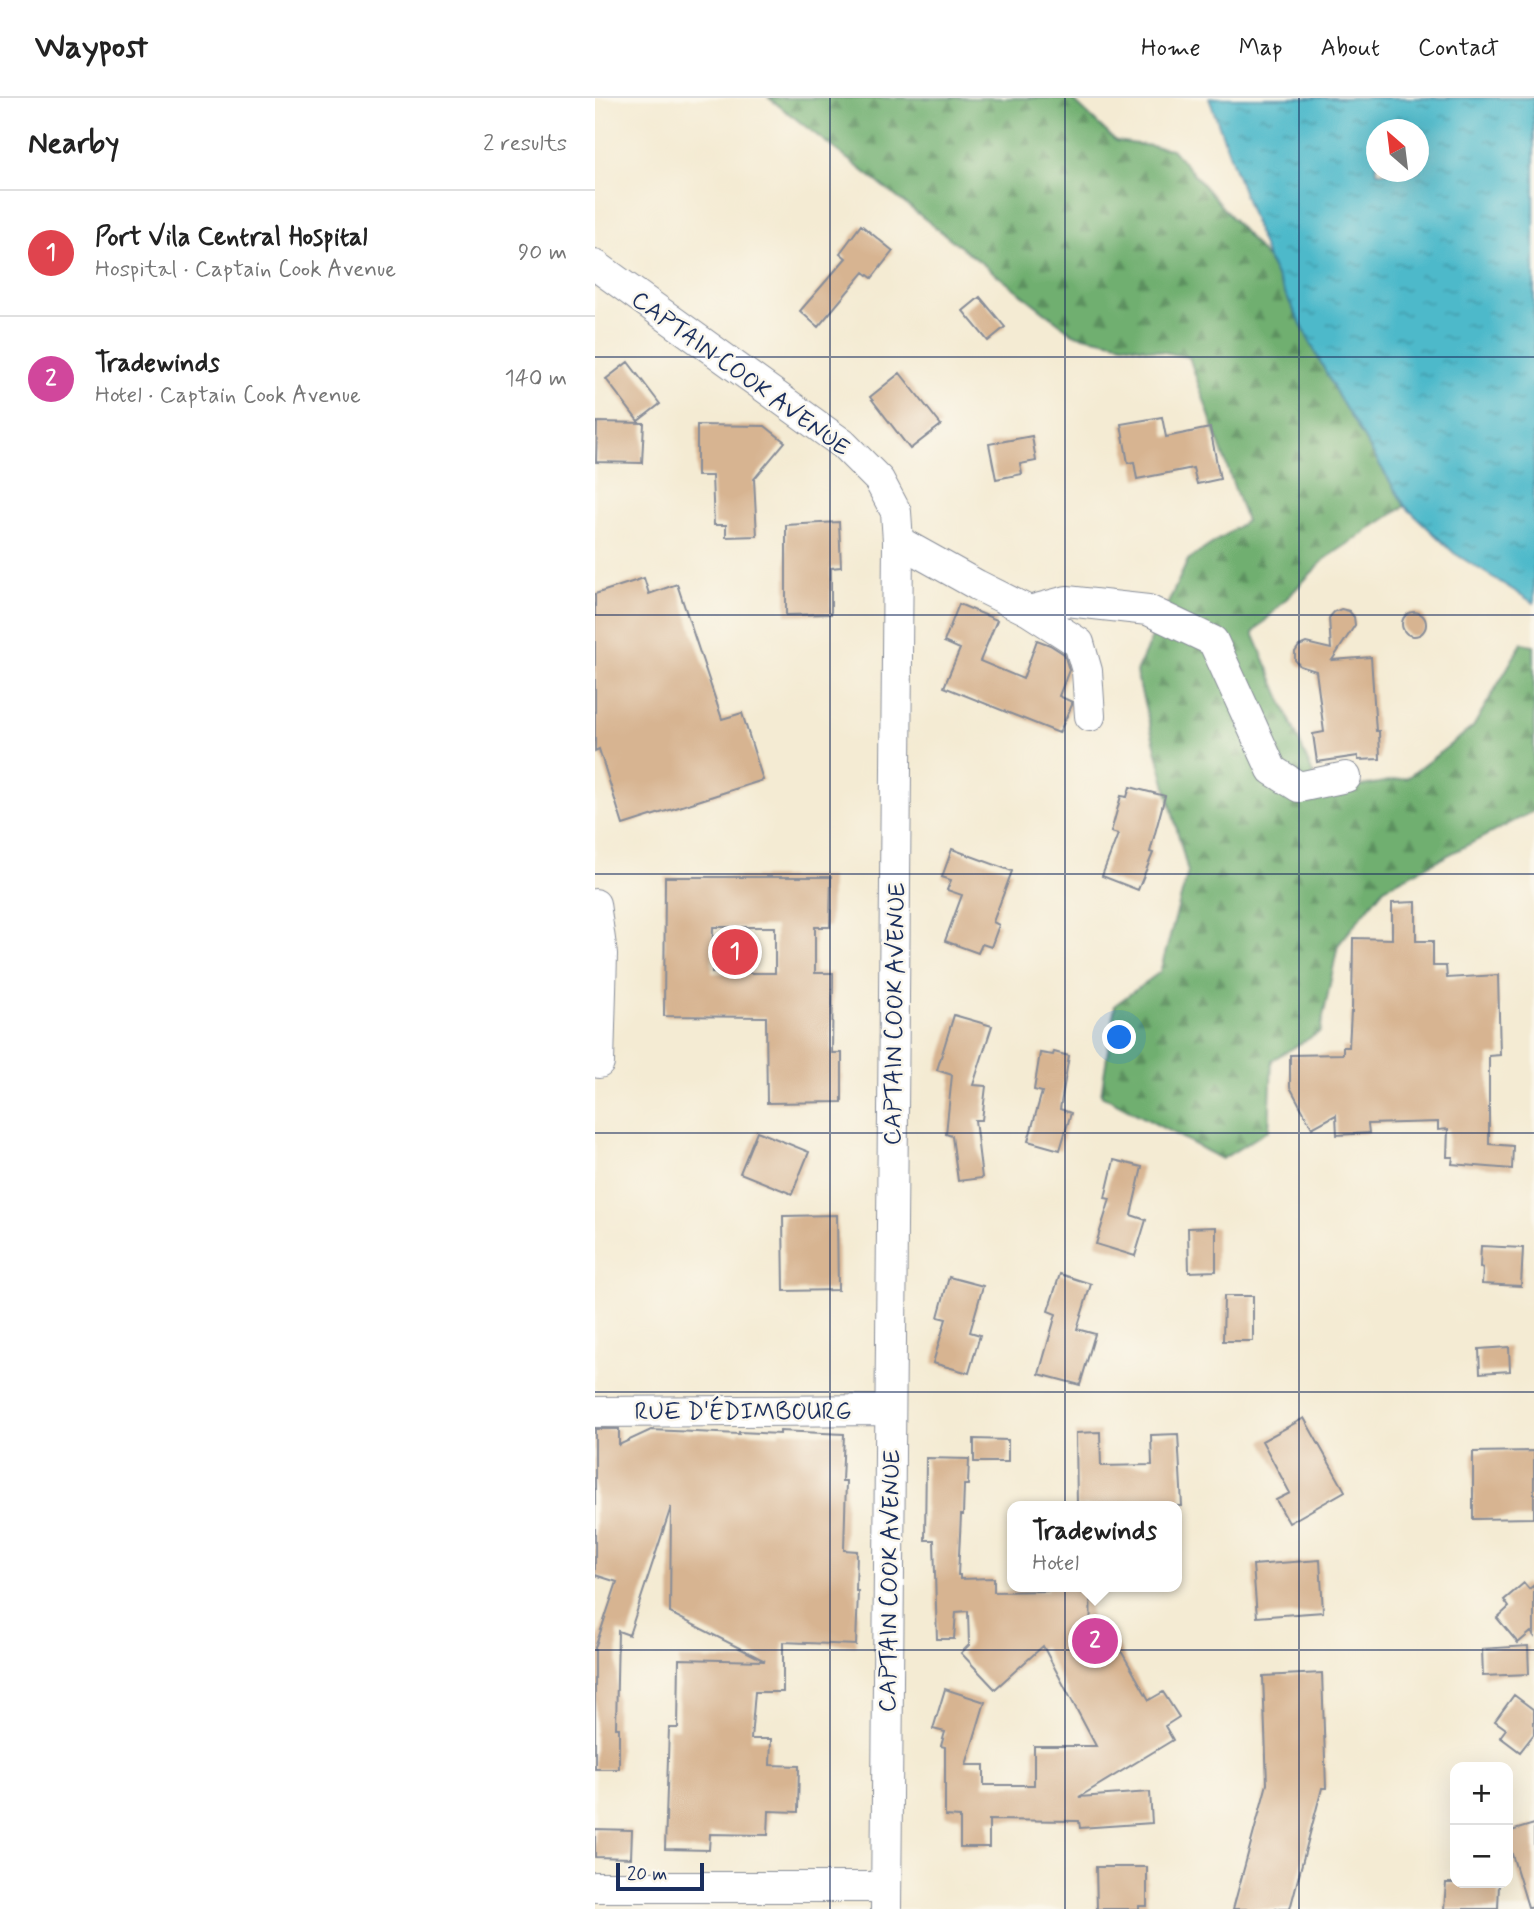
<!DOCTYPE html>
<meta charset="utf-8">
<style>
:root{--surface:#fff;--page:#f6f6f6;--text:#222;--muted:#767676;--line:#e0e0e0;--accent:#0b8043}
body{margin:0;font-family:Mynerve,sans-serif;background:var(--page);color:var(--text)}
.controls{position:absolute;right:21px;bottom:21px;display:grid;overflow:hidden;border-radius:14px;box-shadow:0 7px 28px #0002}
.controls button{width:63px;height:63px;display:grid;place-items:center;padding:0;border:0;border-bottom:2px solid var(--line);background:var(--surface);color:var(--text);font:35px sans-serif}
.compass{position:absolute;left:771px;top:21px;width:63px;height:63px;border-radius:50%;background:var(--surface);box-shadow:0 7px 28px #0002;rotate:332deg}
.scale{position:absolute;left:21px;bottom:18px;width:88px;box-sizing:border-box;padding-left:7px;border:4px solid #1b2f5e;border-top:0;font-size:19px;line-height:24px;white-space:nowrap;color:#1b2f5e;-webkit-text-stroke:5px #fbf7ec;paint-order:stroke}
.you{position:absolute;left:525px;top:940px;width:24px;height:24px;margin:-18px;border:5px solid #fff;border-radius:50%;background:#1a73e8;box-shadow:0 0 0 10px #1a73e833}
.badge{display:grid;place-items:center;width:46px;height:46px;border-radius:50%;background:var(--accent);color:#fff;font-size:23px;font-weight:700}
.pin{position:absolute;translate:-50% -50%;border:4px solid #fff;box-shadow:0 2px 7px #0006}
.popup{position:absolute;left:412px;top:1403px;width:175px;height:91px;box-sizing:border-box;display:grid;place-content:center;border-radius:14px;background:var(--surface);filter:drop-shadow(0 2px 5px #0005);font-size:23px;white-space:nowrap;color:var(--muted)}
.popup b{font-size:26px;color:var(--text)}
.popup::after{content:'';position:absolute;left:50%;top:100%;margin-left:-14px;border:14px solid transparent;border-top-color:var(--surface)}
.list{margin:0;padding:0;list-style:none}
h2{display:flex;justify-content:space-between;align-items:center;height:91px;margin:0;padding:0 28px;font-size:30px}
h2 small{font-size:23px;font-weight:400;color:var(--muted)}
.list li{display:grid;grid-template-columns:46px 1fr auto;gap:21px;align-items:center;box-sizing:border-box;height:126px;padding:0 28px;border-top:2px solid var(--line)}
.list b{display:block;font-size:26px;white-space:nowrap}
.list p{margin:0;font-size:23px;white-space:nowrap;color:var(--muted)}
.list em{font-size:23px;font-style:normal;color:var(--muted)}
.map{position:relative;flex:none;width:939px;height:1811px;overflow:hidden}
header{display:flex;align-items:center;gap:42px;box-sizing:border-box;height:98px;padding:0 35px;background:var(--surface);border-bottom:2px solid var(--line)}
header strong{font-size:33px}
nav{display:flex;gap:38px;margin-inline-start:auto;font-size:24px}
main{display:flex}
aside{flex:1;background:var(--surface)}
.map>svg:first-child{display:block}
.forest{fill:url(#forest-firs);stroke:#466f67;stroke-width:2}
.water{fill:url(#water-ripples);stroke:#347494;stroke-width:2;fill-rule:evenodd}
.building{fill:#d7b491;fill-rule:evenodd}
.lines{fill:none;stroke-linecap:round;stroke-linejoin:round}
.minor-casing{stroke:#888d98;stroke-width:32}
.minor{stroke:#fff;stroke-width:30}
.grid{fill:none;stroke:#1b2f5e;stroke-width:2;stroke-opacity:0.55}
.labels{text-anchor:middle;stroke-width:5;stroke-linejoin:round;paint-order:stroke}
.street-label{font-size:24px;fill:#1b2f5e;stroke:#fbf7ec}
</style>
<header>
<strong>Waypost</strong>
<nav><a>Home</a><a>Map</a><a>About</a><a>Contact</a></nav>
</header>
<main>
<aside>
<h2>Nearby<small>2 results</small></h2>
<ul class="list">
<li><span class="badge" style="background:#e0444e">1</span><div><b>Port Vila Central Hospital</b><p>Hospital · Captain Cook Avenue</p></div><em>90 m</em></li>
<li><span class="badge" style="background:#d1479c">2</span><div><b>Tradewinds</b><p>Hotel · Captain Cook Avenue</p></div><em>140 m</em></li>
</ul>
</aside>
<div class="map">
<svg width="939" height="1811" viewBox="0 0 939 1811">
<defs>
<pattern id="forest-firs" width="22" height="20" patternUnits="userSpaceOnUse" patternTransform="scale(1.75)"><rect width="22" height="20" fill="#70af70"/><path d="M5 1l3.5 6h-7zM16 11l3.5 6h-7z" fill="#5b8f5f"/></pattern>
<pattern id="water-ripples" width="26" height="14" patternUnits="userSpaceOnUse" patternTransform="scale(1.75)"><rect width="26" height="14" fill="#4eb9ca"/><path d="M2 4q2-2 4 0t4 0M15 11q2-2 4 0t4 0" fill="none" stroke="#4097a7"/></pattern>
</defs>
<rect width="100%" height="100%" fill="#fbf7ec"/>
<filter id="ink" filterUnits="userSpaceOnUse"><feTurbulence type="fractalNoise" baseFrequency=".0143" numOctaves="2"/><feDisplacementMap in="SourceGraphic" scale="14" xChannelSelector="R" yChannelSelector="G"/><feConvolveMatrix kernelMatrix="1 2 1 2 8 2 1 2 1" color-interpolation-filters="sRGB"/></filter>
<filter id="wash" filterUnits="userSpaceOnUse"><feTurbulence type="fractalNoise" baseFrequency=".00686" numOctaves="4" result="noise"/><feDisplacementMap in="SourceGraphic" scale="28" xChannelSelector="R" yChannelSelector="G"/><feGaussianBlur stdDeviation="1.57" result="paint"/><feColorMatrix in="noise" values="0 0 0 0 0 0 0 0 0 0 0 0 0 0 0 0 0 1.4 0 .05"/><feComposite in="paint" operator="in"/></filter>
<g filter="url(#wash)">
<rect width="100%" height="100%" fill="#f4ebd3"/>
<path class="forest" d="M174 0H476L521 43 577 51 673 162 743 298 810 408 730 461 658 535 726 695 812 680 878 629 927 545 939 547V713L789 790 743 847 725 934 677 962 674 1032 627 1061 506 997 520 907 565 874 593 774 541 574 593 462 651 423 594 259 478 236Z"/>
<path class="water" d="M614 0H939V505L859 455 810 408 743 298 673 162ZM782 32H824V74H782Z"/>
<g id="blocks">
<path class="building" d="M266 127 298 153 277 180 269 174 223 229 205 213 251 160 245 155Z
M385 199 410 229 393 243 368 213Z
M33 264 65 306 43 323 11 281Z
M305 275 346 327 315 351 275 299Z
M567 319 571 339 615 330 625 381 602 386 598 370 542 381 539 364 533 365 526 326Z
M2 324 49 325 47 365 1 364Z
M102 327 170 328 190 344 159 381 162 438 131 439V427H119L117 378H102Z
M437 338 441 363 425 366 427 376 401 381 394 346Z
M244 424 246 469 236 470V516L191 517V427Z
M49 480 54 496 82 486 127 621 147 615 168 682 28 727 4 651 0 653V496Z
M364 506 402 522 385 563 428 581 442 542 455 547 469 556 474 572 464 598 477 604V607L464 635 349 589 365 551 349 544Z
M746 511 754 513 759 519 760 527 737 562 776 559 781 633H784L785 661 763 662V658L722 664 718 636 729 634 721 573 705 568 700 562V554L704 548 711 545 736 551 734 520 739 514Z
M807 526a12 12 0 1 1 24 0a12 12 0 1 1-24 0Z
M535 689 570 698 555 754 558 755 543 792 507 778 523 736 516 734 526 698 532 699Z
M357 751 417 773 398 824 404 827 396 849 387 846 383 855 350 843 367 797 352 792 356 782 347 779Z
M70 779H236L235 829H220V875H238L237 955H247V1004L172 1005 171 919 69 918ZM118 829H180V875H117Z
M821 804V843H838V868H851L852 880 903 877 905 957 894 958V1046L918 1048 917 1071 857 1066 858 1059H852L853 1031 843 1032V1024L773 1026 774 1035 742 1037 741 1017 717 1030 695 989V957L748 956V949H754L756 914H757L758 840 797 841V805Z
M359 917 397 928 378 987 391 988 387 1022H380L387 1080 363 1083 357 1038 351 1036 357 977 342 972Z
M459 954 474 958 465 1011 476 1015 465 1052 433 1043 447 994 439 992 445 955 458 957Z
M162 1033 214 1054 197 1096 145 1075Z
M519 1062 547 1069 536 1117 551 1122 540 1158 501 1146 515 1101 510 1100Z
M242 1117 243 1192 189 1193 188 1118Z
M621 1129V1173L594 1174 593 1130Z
M886 1148 928 1150 926 1188 887 1186 888 1170 885 1169Z
M465 1176 496 1186 482 1231 500 1236 485 1287 444 1276 461 1216 453 1213Z
M354 1179 388 1188 375 1234 385 1237 374 1275 338 1265 351 1221 343 1219Z
M629 1198H658V1243H628Z
M914 1249 915 1273 885 1275 884 1251Z
M709 1320 750 1393 694 1425 681 1402 695 1395 667 1343Z
M0 1331H24V1347L56 1332 144 1336V1334L185 1336V1333L249 1336 247 1383H251L249 1452 262 1453 261 1493H263L261 1547 188 1544V1594H160L156 1641H176L175 1667 204 1668 203 1714 174 1713 173 1737 115 1736 114 1752 70 1751 74 1630H83L84 1561 170 1563 75 1515 76 1409 34 1537 23 1533 21 1630H24V1671H0V1550L22 1484 0 1477Z
M505 1334 506 1368 557 1367 556 1337 583 1336 587 1408H482L481 1335Z
M379 1341 413 1342V1364H379Z
M939 1353V1420L878 1421V1354Z
M331 1360 374 1361 373 1387H369L368 1417H366L363 1477H365V1481L399 1480V1494L452 1493V1489H495L496 1539 513 1530 554 1602 568 1594 584 1619 570 1628 578 1642 484 1699 555 1694 557 1725 485 1730 484 1723 394 1722V1749H365V1719L350 1718V1649L346 1648 350 1634 338 1631 350 1591 390 1604 371 1667H389V1687H439V1648H501L448 1548 400 1591 366 1555 374 1547 373 1513 361 1514 359 1541H342L339 1442H330Z
M725 1462 728 1514 662 1519 658 1467Z
M929 1485 934 1491 939 1487V1538L936 1534 923 1545 902 1520 914 1509 909 1502Z
M933 1548 934 1576 888 1578 887 1551Z
M727 1575 731 1690H727L695 1811H638L672 1686 668 1578Z
M919 1597 939 1612V1636L925 1654 905 1639 911 1631 900 1623Z
M939 1726V1809H933L913 1743V1734Z
M0 1731 37 1732 36 1760 0 1759Z
M501 1769H552V1808H544V1811H502Z
M851 1785H904L903 1811H849Z"/>
</g>
</g>
<g filter="url(#ink)">
<use href="#blocks" fill-opacity="0" stroke="#888d98" stroke-width="2"/>
<g class="lines">
<defs>
<path id="minor" d="M0 167 248 346 284 382 301 414 303 443 291 1811
M303 443 382 487 434 513 484 545 492 573 495 618
M434 513 472 503 553 512 618 543 677 672 704 689 751 679
M0 806 7 856 4 965
M0 1314 295 1312
M0 1789H290"/>
</defs>
<use href="#minor" class="minor-casing"/>
<use href="#minor" class="minor"/>
</g>
</g>
<path class="grid" d="M235 0V1811M470 0V1811M704 0V1811M0 259H939M0 517H939M0 776H939M0 1035H939M0 1294H939M0 1552H939"/>
<g class="labels">
<g class="street-label">
<text transform="translate(146 275) rotate(36)" y="8">CAPTAIN COOK AVENUE</text>
<text transform="translate(299 916) rotate(-89)" y="8">CAPTAIN COOK AVENUE</text>
<text x="148" y="1321">RUE D'ÉDIMBOURG</text>
<text transform="translate(294 1483) rotate(-89)" y="8">CAPTAIN COOK AVENUE</text>
</g>
</g>
</svg>
<div class="controls">
<button>+</button>
<button>−</button>
</div>
<svg class="compass" viewBox="-18 -18 36 36"><path d="M0-13l5 13h-10z" fill="#e53935"/><path d="M0 13l5-13h-10z" fill="#767676"/></svg>
<div class="scale">20 m</div>
<div class="you"></div>
<div class="pin badge" style="left:140px;top:854px;background:#e0444e">1</div>
<div class="pin badge" style="left:500px;top:1543px;background:#d1479c">2</div>
<div class="popup"><b>Tradewinds</b>Hotel</div>
</div>
</main>
